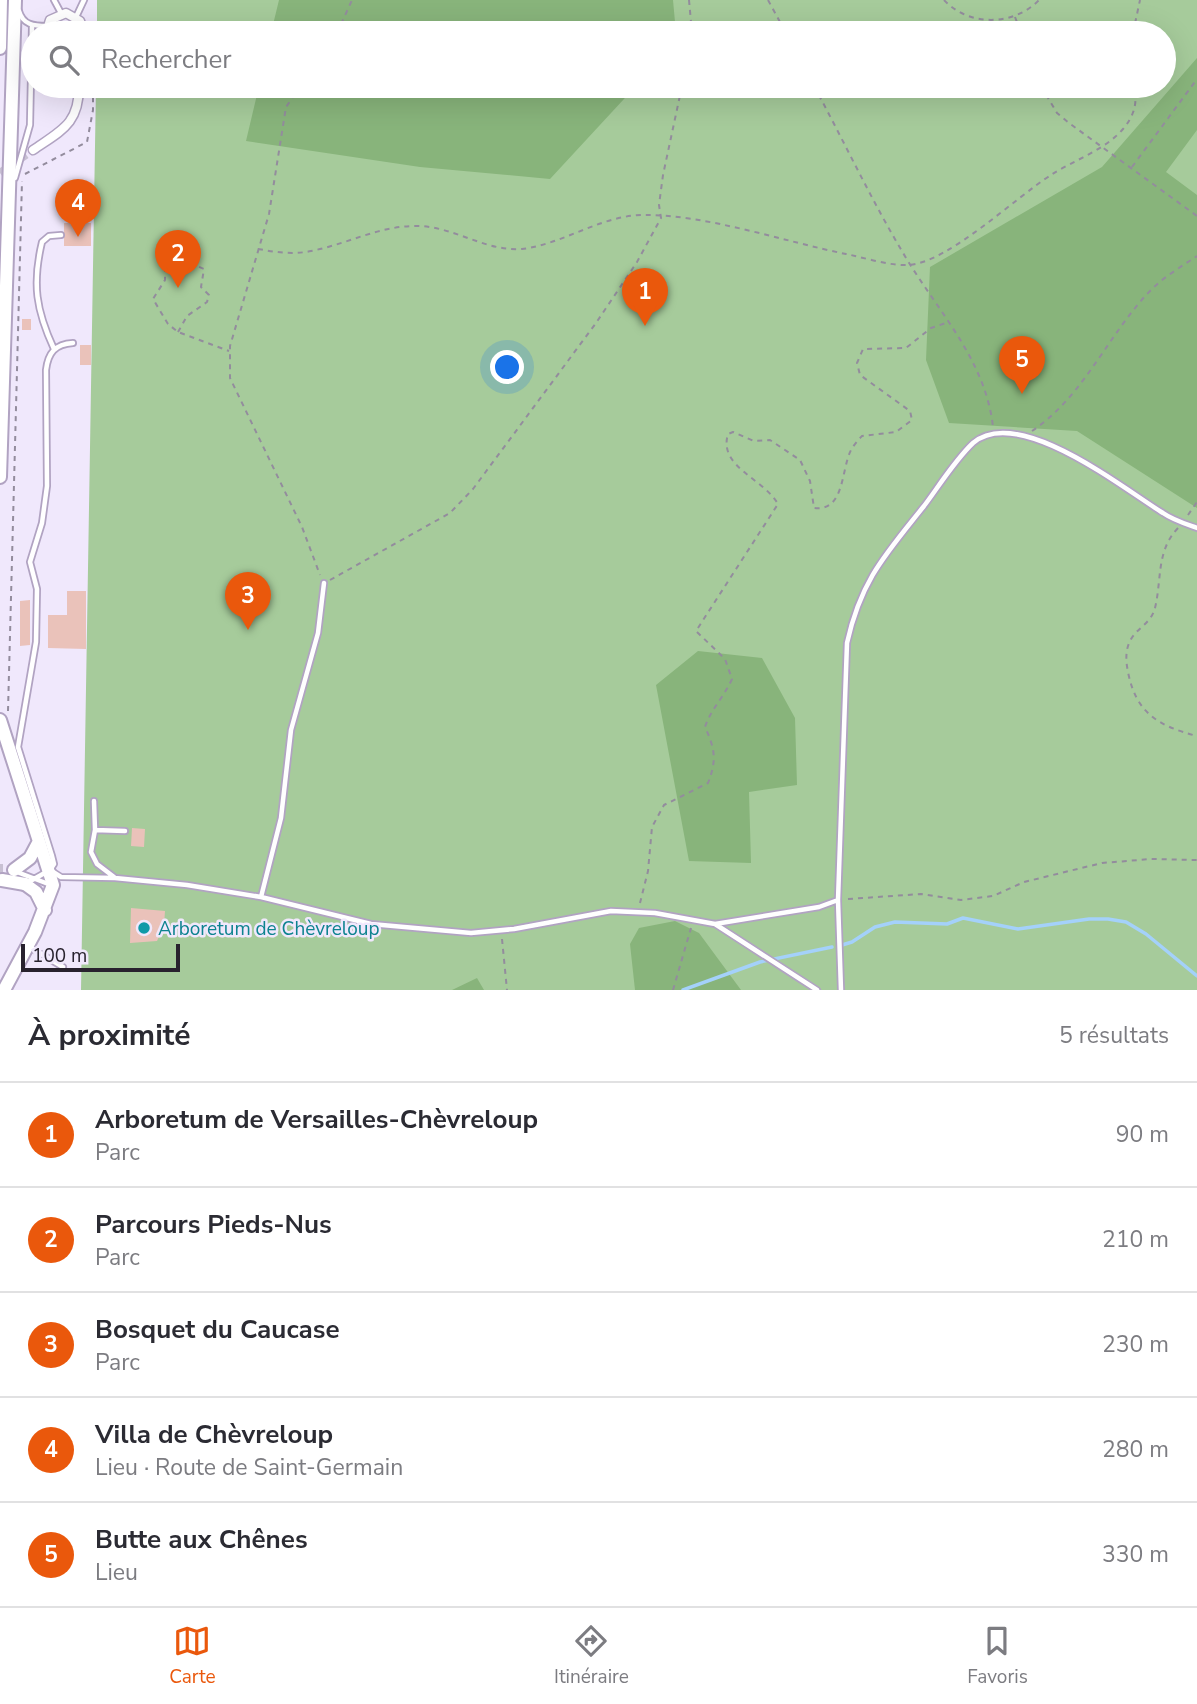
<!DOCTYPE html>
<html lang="fr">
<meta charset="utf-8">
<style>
:root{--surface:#fff;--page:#f2f2f3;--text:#2b2b33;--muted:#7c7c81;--line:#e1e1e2;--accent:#ea580c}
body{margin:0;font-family:"Nunito Sans",sans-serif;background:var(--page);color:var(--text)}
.scale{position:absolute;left:21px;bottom:18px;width:159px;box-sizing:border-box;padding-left:7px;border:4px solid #28222e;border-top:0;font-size:19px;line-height:24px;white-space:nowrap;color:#28222e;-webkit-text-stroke:5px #f0e8fc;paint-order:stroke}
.you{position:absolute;left:508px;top:368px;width:24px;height:24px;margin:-18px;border:5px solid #fff;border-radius:50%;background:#1a73e8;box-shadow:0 0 0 10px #1a73e833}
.badge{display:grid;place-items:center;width:46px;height:46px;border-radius:50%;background:var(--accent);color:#fff;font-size:23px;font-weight:700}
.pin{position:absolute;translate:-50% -58px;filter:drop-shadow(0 2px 4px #0008)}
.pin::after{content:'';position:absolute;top:37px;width:24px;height:21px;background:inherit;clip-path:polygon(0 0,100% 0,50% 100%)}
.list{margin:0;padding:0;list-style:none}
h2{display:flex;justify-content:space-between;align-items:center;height:91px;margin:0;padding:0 28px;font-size:30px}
h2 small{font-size:23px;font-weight:400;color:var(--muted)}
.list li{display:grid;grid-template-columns:46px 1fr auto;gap:21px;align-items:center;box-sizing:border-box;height:105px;padding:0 28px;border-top:2px solid var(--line)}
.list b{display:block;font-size:26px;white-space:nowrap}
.list p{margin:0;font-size:23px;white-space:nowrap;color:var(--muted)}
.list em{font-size:23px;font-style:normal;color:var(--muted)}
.icon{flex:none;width:38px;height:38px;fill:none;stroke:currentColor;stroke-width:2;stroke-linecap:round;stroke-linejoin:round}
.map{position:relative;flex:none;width:1197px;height:990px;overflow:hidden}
.search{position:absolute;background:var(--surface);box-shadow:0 7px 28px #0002;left:21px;right:21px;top:21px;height:77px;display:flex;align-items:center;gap:18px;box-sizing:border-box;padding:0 24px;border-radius:38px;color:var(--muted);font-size:26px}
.sheet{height:616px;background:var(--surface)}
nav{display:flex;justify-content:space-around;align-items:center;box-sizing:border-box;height:98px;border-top:2px solid var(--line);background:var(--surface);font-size:19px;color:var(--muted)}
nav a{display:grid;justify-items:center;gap:4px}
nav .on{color:var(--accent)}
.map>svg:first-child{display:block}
.green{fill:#a6cb9b}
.forest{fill:#88b47b}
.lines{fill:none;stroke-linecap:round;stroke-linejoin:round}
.stream{stroke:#a4d1fa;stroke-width:3.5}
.building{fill:#eac2ba}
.street-tunnel{stroke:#c8c0d3;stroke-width:8;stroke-dasharray:8 4;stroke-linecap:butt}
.secondary-tunnel{stroke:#c8c0d3;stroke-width:12;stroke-dasharray:12 6;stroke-linecap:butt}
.lane-casing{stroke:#b1a3c2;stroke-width:8}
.street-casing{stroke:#b1a3c2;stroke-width:11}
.secondary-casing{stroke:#b1a3c2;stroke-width:16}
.primary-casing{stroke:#b1a3c2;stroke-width:16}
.path{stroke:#938c9d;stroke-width:2;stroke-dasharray:5 5;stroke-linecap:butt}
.lane{stroke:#fff;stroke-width:4.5}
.street{stroke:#fff;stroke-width:8}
.secondary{stroke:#fff;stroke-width:12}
.primary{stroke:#fff;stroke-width:12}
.culture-dot{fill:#0f9aa8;stroke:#f0e8fc;stroke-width:2.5}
.labels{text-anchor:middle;stroke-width:5;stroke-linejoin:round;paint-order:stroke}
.culture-label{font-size:19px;fill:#0d838f;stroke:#f0e8fc;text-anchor:start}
</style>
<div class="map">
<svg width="1197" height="990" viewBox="0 0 1197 990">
<rect width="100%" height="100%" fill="#f0e8fc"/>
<path class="green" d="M97 0H1197V990H81L96 86H1164V33H97Z"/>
<path class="forest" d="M279 0H673L676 33H271Z
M1197 58V130L1166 172 1197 195V508L1077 431 949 423 926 360 930 267 1102 167Z
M259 86H636L550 179 420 167 246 141Z
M698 651 762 658 795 718 797 785 749 792 751 863 689 861 656 685Z
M675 921 699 933 741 990H635L630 944 639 928Z
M477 978 484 990H452Z"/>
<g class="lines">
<path class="stream" d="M842 945 852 942 875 927 895 922 947 924 963 918 1018 929 1089 919H1108L1126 922 1146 934 1197 976
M683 990 760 962 832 947"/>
</g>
<path class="building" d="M64 223H91V246H64Z
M22 319H31V330H22Z
M80 345H91V365H80Z
M67 591H86V649L48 648V615H67Z
M30 600V645L20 646V601Z
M132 828 145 829 144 847 131 846Z
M131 908 165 911 164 925 157 941 130 943Z"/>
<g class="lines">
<path class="street-tunnel" d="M0 173 33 150"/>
<path class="secondary-tunnel" d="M0 870H3"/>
<defs>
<path id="lane" d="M54 0 61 13
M19 11C23 25 34 26 47 26
M76 17 84 0
M15 178 30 125 32 26
M54 349C36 310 32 284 42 242L49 236 61 235
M94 801 95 830 91 852 97 864 114 877
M95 830 125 831
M50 870 54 864 52 856 18 747 36 642 37 589 30 562 42 523 47 486 46 370C48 353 55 344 73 343
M17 872 51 885
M25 884 50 870 61 877 115 878 187 885 261 897 371 924 471 933 514 929 611 911 655 913 715 924 819 907 838 900
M261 897 281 818 291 730 318 633 324 583
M715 924 817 990
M28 946 63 967
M841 990 838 900 847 643C861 580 885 555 924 506 939 486 955 460 973 443 1018 404 1124 489 1163 513 1173 520 1186 524 1197 528"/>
<path id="street" d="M46 33 50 20 66 13 80 21 84 33
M33 150C62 130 79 124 79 86"/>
<path id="secondary" d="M2 880 25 884"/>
<path id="primary" d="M0 48 1 0
M0 477 15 0
M0 720 53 885 35 932 4 990
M14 870 30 858 38 843
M25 884 36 892 45 910"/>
</defs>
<use href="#lane" class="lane-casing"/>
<use href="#street" class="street-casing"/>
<use href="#secondary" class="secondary-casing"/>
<use href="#primary" class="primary-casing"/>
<path class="path" d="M689 0 692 33
M768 0 786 33
M944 0C969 27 1014 26 1039 0
M1015 17 1021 33
M337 33 352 0
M1133 33 1140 0
M301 86 286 107 269 214 230 346V378L302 527 320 575
M814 86C846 145 875 208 911 266 944 318 986 364 993 427
M1041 86 1057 113 1069 123 1197 216
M1132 167 1197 79
M25 174 87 142 93 110V86
M258 249C275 252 293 255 311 251 348 244 380 225 419 226 454 227 487 252 522 249 564 244 601 215 644 215 704 214 786 242 846 254 866 258 889 266 909 265 949 262 1016 197 1051 175 1074 160 1105 150 1123 129 1134 116 1138 103 1134 86
M178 332 187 316 207 302 209 295 201 287 204 269 186 261 172 263 165 270V280L153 299 168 324 178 332 229 351
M1032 431C1083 397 1108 335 1149 292 1163 277 1181 267 1197 256
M1188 515 1197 502
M1178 528C1156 551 1162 579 1155 608 1151 624 1136 628 1130 641 1125 651 1126 662 1128 672 1136 713 1158 726 1197 736
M330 580 450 513 473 489 596 323 637 262 661 218 659 205 663 175 682 86
M8 711 22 181
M848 899 921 894 961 900 993 896 1024 882 1102 863 1151 859 1197 860
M640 903 648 871 652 827 664 805 708 783C717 760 715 749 705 727 711 709 724 697 732 679L725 659 696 631 778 504C763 478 718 467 728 434L733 432 754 441 770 440 800 460 810 481 814 508C845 512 841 469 851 450 854 445 858 440 862 436L896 432 912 420 910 411 860 375 857 363 863 349 906 348 931 328 949 322
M502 939 507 990
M673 990 691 928"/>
<use href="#lane" class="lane"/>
<use href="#street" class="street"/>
<use href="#secondary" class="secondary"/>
<use href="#primary" class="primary"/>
</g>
<circle class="culture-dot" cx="144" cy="928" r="7"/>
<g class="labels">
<g class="culture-label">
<text x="158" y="935">Arboretum de Chèvreloup</text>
</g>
</g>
</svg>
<div class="scale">100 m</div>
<div class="you"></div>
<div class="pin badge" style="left:645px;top:326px">1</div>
<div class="pin badge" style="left:178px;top:288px">2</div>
<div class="pin badge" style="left:248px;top:630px">3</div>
<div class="pin badge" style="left:78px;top:237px">4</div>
<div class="pin badge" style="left:1022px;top:394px">5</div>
<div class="search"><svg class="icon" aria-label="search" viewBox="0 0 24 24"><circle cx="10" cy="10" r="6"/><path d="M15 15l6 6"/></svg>Rechercher</div>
</div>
<section class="sheet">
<h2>À proximité<small>5 résultats</small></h2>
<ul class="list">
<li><span class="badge">1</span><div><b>Arboretum de Versailles-Chèvreloup</b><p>Parc</p></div><em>90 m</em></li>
<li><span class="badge">2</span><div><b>Parcours Pieds-Nus</b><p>Parc</p></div><em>210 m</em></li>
<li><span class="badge">3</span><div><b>Bosquet du Caucase</b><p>Parc</p></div><em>230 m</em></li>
<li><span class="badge">4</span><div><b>Villa de Chèvreloup</b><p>Lieu · Route de Saint-Germain</p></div><em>280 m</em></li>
<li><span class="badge">5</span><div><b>Butte aux Chênes</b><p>Lieu</p></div><em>330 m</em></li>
</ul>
</section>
<nav>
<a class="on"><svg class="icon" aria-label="map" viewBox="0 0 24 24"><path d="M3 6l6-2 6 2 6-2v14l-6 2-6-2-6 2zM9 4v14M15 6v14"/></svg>Carte</a>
<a><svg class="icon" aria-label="directions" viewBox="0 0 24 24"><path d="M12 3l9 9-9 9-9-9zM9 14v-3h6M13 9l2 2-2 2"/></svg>Itinéraire</a>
<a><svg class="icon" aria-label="saved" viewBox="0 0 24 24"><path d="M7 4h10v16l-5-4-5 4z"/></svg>Favoris</a>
</nav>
